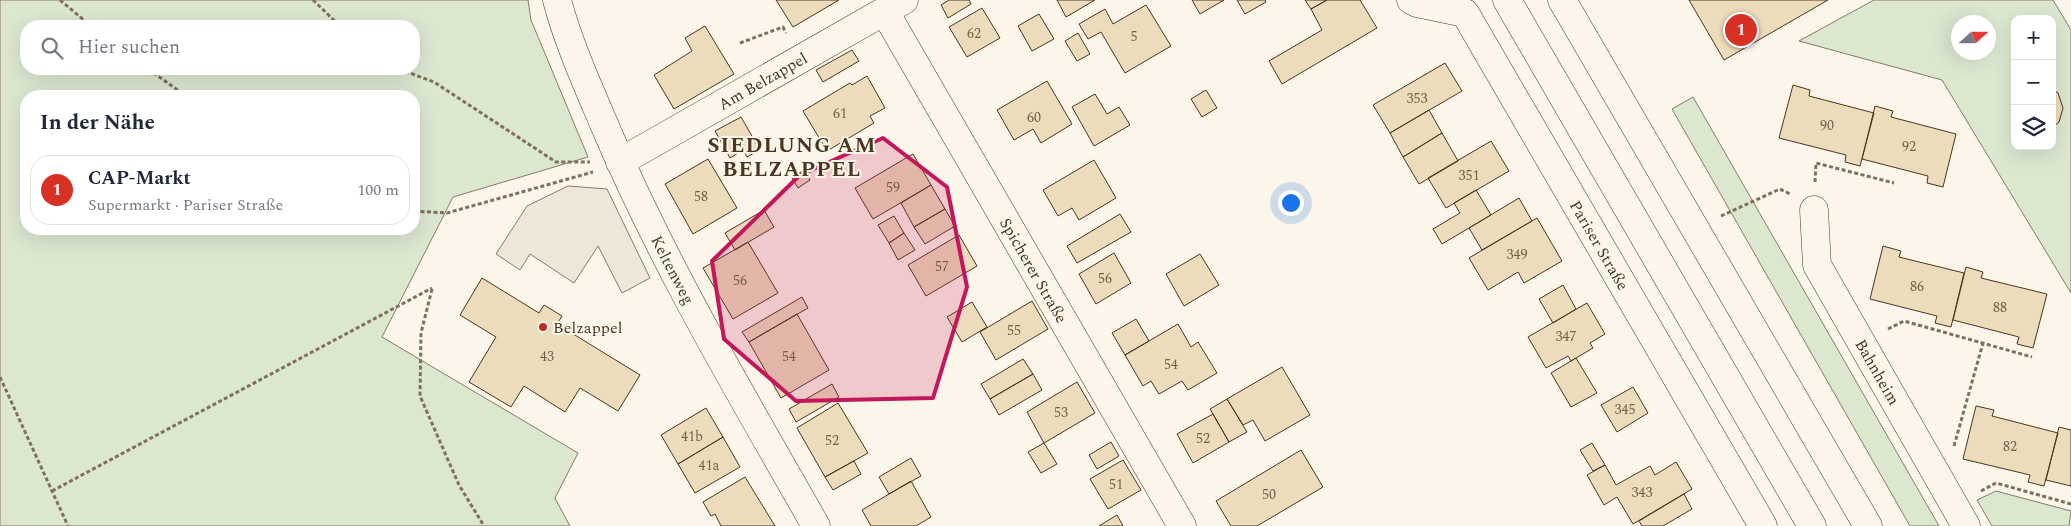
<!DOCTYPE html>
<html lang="de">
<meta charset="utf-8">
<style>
:root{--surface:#fff;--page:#f2f2f3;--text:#1f2937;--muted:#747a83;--line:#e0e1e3;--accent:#d93025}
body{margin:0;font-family:Spectral,serif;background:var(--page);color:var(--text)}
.controls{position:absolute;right:15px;top:15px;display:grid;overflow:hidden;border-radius:10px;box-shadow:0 5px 20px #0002}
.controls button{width:45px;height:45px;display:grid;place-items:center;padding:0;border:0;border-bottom:1px solid var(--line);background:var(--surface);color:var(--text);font:25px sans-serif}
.compass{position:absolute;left:1951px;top:15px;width:45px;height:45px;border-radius:50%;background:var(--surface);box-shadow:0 5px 20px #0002;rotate:69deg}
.you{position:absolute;left:1290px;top:202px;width:18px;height:18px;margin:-12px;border:4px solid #fff;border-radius:50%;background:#1a73e8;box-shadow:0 0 0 8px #1a73e833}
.badge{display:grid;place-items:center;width:32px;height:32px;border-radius:50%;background:var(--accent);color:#fff;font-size:16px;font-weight:700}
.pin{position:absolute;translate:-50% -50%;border:2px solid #fff;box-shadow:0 1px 5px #0006}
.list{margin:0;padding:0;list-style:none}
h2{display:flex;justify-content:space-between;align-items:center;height:65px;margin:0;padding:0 20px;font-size:21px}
h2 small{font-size:16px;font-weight:400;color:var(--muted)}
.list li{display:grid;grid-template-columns:32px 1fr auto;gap:15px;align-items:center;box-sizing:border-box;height:70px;margin:0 10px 10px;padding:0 10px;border:1px solid var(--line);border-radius:20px}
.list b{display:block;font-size:19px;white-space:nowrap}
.list p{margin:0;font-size:16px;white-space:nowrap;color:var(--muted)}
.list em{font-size:16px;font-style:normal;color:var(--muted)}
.icon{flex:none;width:28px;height:28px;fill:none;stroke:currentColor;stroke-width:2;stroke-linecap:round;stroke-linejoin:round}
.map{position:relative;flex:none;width:2071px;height:526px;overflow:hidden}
.search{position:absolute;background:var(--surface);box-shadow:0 5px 20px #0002;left:20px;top:20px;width:400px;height:55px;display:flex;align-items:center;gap:12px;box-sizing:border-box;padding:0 18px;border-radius:20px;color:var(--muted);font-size:19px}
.panel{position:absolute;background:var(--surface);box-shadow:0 5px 20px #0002;left:20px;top:90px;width:400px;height:145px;border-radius:20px}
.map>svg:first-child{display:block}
.green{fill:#dce7d0;stroke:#887966;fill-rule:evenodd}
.parking{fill:#ede7d9;stroke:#887966}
.building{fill:#ecdcbc;stroke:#4a3520}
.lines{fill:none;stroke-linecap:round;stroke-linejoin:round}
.minor-casing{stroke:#4a3520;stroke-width:29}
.major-casing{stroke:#4a3520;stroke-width:29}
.path{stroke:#7f6f5c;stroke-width:3;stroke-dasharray:4 2.5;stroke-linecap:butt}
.minor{stroke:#fbf6e9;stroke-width:28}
.major{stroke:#fbf6e9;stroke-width:28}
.marked{fill:#c2185b;fill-opacity:0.2;stroke:#c2185b;stroke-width:4;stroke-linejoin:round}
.poi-dot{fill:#c62828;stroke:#fbf6e9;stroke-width:2}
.labels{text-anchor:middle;stroke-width:4;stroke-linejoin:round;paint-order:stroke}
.number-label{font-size:14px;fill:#725f47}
.street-label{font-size:16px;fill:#4a3520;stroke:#fbf6e9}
.poi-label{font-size:16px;fill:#4a3520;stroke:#fbf6e9;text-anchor:start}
.district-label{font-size:21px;font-weight:bold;letter-spacing:1px;fill:#4a3520;stroke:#fbf6e9}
</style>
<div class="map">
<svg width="2071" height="526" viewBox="0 0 2071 526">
<rect width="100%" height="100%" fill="#fbf6e9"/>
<path class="green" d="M0 0H528L531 20 588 157 453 197 382 337 578 453 555 498 570 526H0ZM26 26H414V69H26ZM26 96H414V229H26Z
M1874 0H2053L2071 30V293L1942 80 1799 41ZM2015 19H2052V146H2015ZM1958 22H1988V52H1958Z
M1693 97 1939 526H1910L1672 109Z
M1996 491 2071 511 2069 526H1992L1977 500Z"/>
<path class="parking" d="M568 186 607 189 650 278 622 293 598 246 574 283 530 254 520 270 496 254 527 206Z"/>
<path class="building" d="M776 0H839L793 27Z
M949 0H969L971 4 948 18 941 5Z
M1057 0H1095L1066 17Z
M1192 0H1224L1200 14Z
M1237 0H1265L1266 2 1245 14Z
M1305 0H1327L1311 9Z
M1327 0H1360L1377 28 1282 84 1269 61 1322 30 1311 9Z
M1689 0H1828L1724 60Z
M1146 5 1171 46 1125 73 1101 32 1088 39 1079 24 1105 9 1113 24Z
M982 8 1000 38 967 57 949 27Z
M1039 14 1054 39 1032 51 1018 26Z
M705 26 734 74 674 109 654 75 692 51 685 38Z
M1078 33 1090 54 1077 61 1065 41Z
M852 50 859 61 823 82 816 70Z
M1445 63 1462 91 1390 133 1373 105Z
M867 76 885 108 870 116 874 123 827 151 803 111 850 83 852 85Z
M1047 81 1072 124 1041 143 1033 129 1014 140 997 110Z
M1793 85 1810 90 1809 96 1874 113 1860 166 1845 162 1846 155 1779 138Z
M2052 89 2058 93 2063 108 2059 122 2052 128Z
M1206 90 1217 108 1202 117 1191 99Z
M1095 94 1107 114 1119 107 1130 125 1094 146 1072 107Z
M1875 106 1893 111 1891 117 1956 134 1943 187 1927 183 1928 176 1862 159Z
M1429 110 1442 133 1403 157 1390 133Z
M741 117 760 150 747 157 743 150 730 158 715 131Z
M1442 133 1458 161 1419 184 1403 157Z
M1491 141 1509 171 1446 208 1428 178Z
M913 154 931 185 873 219 855 188Z
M708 159 737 208 693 234 665 184Z
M1094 160 1116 198 1079 220 1072 208 1058 216 1043 190Z
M804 170 810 180 798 188 792 178Z
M931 185 945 209 914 227 901 203Z
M1476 190 1491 215 1442 244 1433 229 1460 213 1454 203Z
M1519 198 1532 221 1482 250 1469 228Z
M945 209 955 226 925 244 914 227Z
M764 210 774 227 735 250 725 233Z
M1120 214 1131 232 1077 263 1067 246Z
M894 216 904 233 889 243 878 225Z
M1537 218 1562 261 1524 283 1518 272 1488 290 1469 258Z
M904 233 915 250 898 260 889 243Z
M959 235 977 266 926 296 908 265Z
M748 242 778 293 733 319 703 268Z
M1883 246 1901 251 1899 257 1964 273 1951 327 1935 323 1937 316 1870 299Z
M1114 253 1131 283 1096 304 1079 274Z
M1200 254 1219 285 1184 306 1166 274Z
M1966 267 1983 272 1981 278 2047 294 2033 348 2017 344 2019 337 1953 320Z
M482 278 539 313 544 305 562 316 557 324 640 375 618 411 580 388 565 412 524 386 511 407 469 382 496 337 460 315Z
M1563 285 1576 309 1553 323 1539 299Z
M802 297 808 308 749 342 742 332Z
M1032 301 1048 329 996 360 980 332Z
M972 302 987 327 962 342 947 317Z
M1587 303 1605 334 1590 343 1593 348 1571 361 1568 356 1546 368 1528 337Z
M797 314 829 370 781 398 749 342Z
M1136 319 1149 341 1125 355 1112 333Z
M1178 324 1191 347 1198 342 1217 373 1188 390 1182 381 1159 394 1151 381 1143 386 1125 355Z
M1576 358 1597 393 1571 407 1551 373Z
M1023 359 1033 374 990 399 981 384Z
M1282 367 1310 415 1265 441 1253 420 1243 425 1227 399Z
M1033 374 1042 390 999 415 990 399Z
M1077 382 1095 413 1044 443 1027 412Z
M832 384 839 397 796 422 789 409Z
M1633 387 1648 413 1617 432 1601 405Z
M1227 399 1247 432 1229 442 1210 409Z
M838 403 868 453 825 477 797 428Z
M1976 406 1994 410 1992 416 2058 433 2044 486 2028 482 2030 475 1963 459Z
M706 408 723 437 678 464 661 435Z
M1213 414 1229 442 1193 463 1177 434Z
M2059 427 2071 430V486L2046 480Z
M723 437 740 467 695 493 678 464Z
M1111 442 1119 456 1097 469 1089 455Z
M1044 443 1057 464 1041 473 1028 452Z
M1592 443 1605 465 1593 471 1580 450Z
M1301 450 1323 487 1257 526H1231L1216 501Z
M911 458 921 476 889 494 879 477Z
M1123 460 1141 490 1108 509 1090 479Z
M854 461 861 474 833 490 825 477Z
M1676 462 1692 489 1633 524 1617 497 1604 505 1587 475 1605 465 1616 485 1650 466 1655 475Z
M745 477 775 526H721L715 514 711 516 703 502Z
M911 481 931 517 916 526H871L862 510Z
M1684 494 1692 509 1663 526H1642L1639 521Z
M1117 515 1123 526H1099Z"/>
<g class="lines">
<defs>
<g id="minor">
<path id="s1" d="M557 0C568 42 587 84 604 124 663 264 741 394 816 526"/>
<path id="s2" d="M1411 0 1417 3 1465 13 1763 526"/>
<path id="s3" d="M885 12 1182 526"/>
<path id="s4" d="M620 162 904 0"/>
<path id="s5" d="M1814 210 1817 265 1966 526"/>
</g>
<path id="major" d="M1507 0 1812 526
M1562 0 1868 526"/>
</defs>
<use href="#minor" class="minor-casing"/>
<use href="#major" class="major-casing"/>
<path class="path" d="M60 0 91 26
M313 0 340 26
M740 43 783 27 786 33
M148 69 186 96
M399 69 434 82 556 162H590
M1815 182 1816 163 1894 183
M414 211 447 213 593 172
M1721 216 1780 189 1790 194
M432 289 421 333 420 396 459 485 484 526
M1888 329 1904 321 2032 357
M0 377 68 526
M1954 446 1983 343
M52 491 432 288
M1981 491 1996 483 2071 504"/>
<use href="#minor" class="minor"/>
<use href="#major" class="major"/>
</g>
<path class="marked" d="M883 138 947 187 967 287 933 398 796 401 724 339 712 261 800 175Z"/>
<circle class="poi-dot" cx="543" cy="327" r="5"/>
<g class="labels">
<g class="number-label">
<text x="974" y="38">62</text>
<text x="1134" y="41">5</text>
<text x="1417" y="103">353</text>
<text x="840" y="118">61</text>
<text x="1034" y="122">60</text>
<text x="1827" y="130">90</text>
<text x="1909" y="151">92</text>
<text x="1469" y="180">351</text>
<text x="893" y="192">59</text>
<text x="701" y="201">58</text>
<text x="1517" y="259">349</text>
<text x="942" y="271">57</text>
<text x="1105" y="283">56</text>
<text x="740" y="285">56</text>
<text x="1917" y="291">86</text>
<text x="2000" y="312">88</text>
<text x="1014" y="335">55</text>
<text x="1566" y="341">347</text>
<text x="547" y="361">43</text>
<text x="789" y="361">54</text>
<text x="1171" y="369">54</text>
<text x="1625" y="414">345</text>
<text x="1061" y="417">53</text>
<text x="692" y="441">41b</text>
<text x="1203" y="443">52</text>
<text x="832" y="445">52</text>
<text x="2010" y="451">82</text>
<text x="709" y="470">41a</text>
<text x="1116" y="489">51</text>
<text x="1642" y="497">343</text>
<text x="1269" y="499">50</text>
</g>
<g class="street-label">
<text dy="6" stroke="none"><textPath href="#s4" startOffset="164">Am Belzappel</textPath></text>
<text dy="6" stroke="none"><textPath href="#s2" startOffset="324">Pariser Straße</textPath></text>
<text dy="6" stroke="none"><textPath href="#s3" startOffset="298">Spicherer Straße</textPath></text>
<text dy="6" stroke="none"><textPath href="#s1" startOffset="294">Keltenweg</textPath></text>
<text dy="6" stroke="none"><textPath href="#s5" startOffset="178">Bahnheim</textPath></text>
</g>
<g class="poi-label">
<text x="553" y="333">Belzappel</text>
</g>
<g class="district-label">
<text x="792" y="152">SIEDLUNG AM<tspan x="792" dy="24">BELZAPPEL</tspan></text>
</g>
</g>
</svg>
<div class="controls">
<button>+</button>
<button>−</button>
<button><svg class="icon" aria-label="layers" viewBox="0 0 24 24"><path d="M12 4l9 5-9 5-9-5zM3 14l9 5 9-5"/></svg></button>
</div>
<svg class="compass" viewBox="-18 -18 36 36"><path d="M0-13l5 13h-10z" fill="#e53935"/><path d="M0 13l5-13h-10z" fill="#747a83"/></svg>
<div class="you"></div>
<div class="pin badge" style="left:1741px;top:30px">1</div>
<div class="search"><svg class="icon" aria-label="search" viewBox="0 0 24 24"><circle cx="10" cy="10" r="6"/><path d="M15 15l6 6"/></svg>Hier suchen</div>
<section class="panel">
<h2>In der Nähe<small></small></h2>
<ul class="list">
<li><span class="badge">1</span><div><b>CAP-Markt</b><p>Supermarkt · Pariser Straße</p></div><em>100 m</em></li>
</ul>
</section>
</div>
